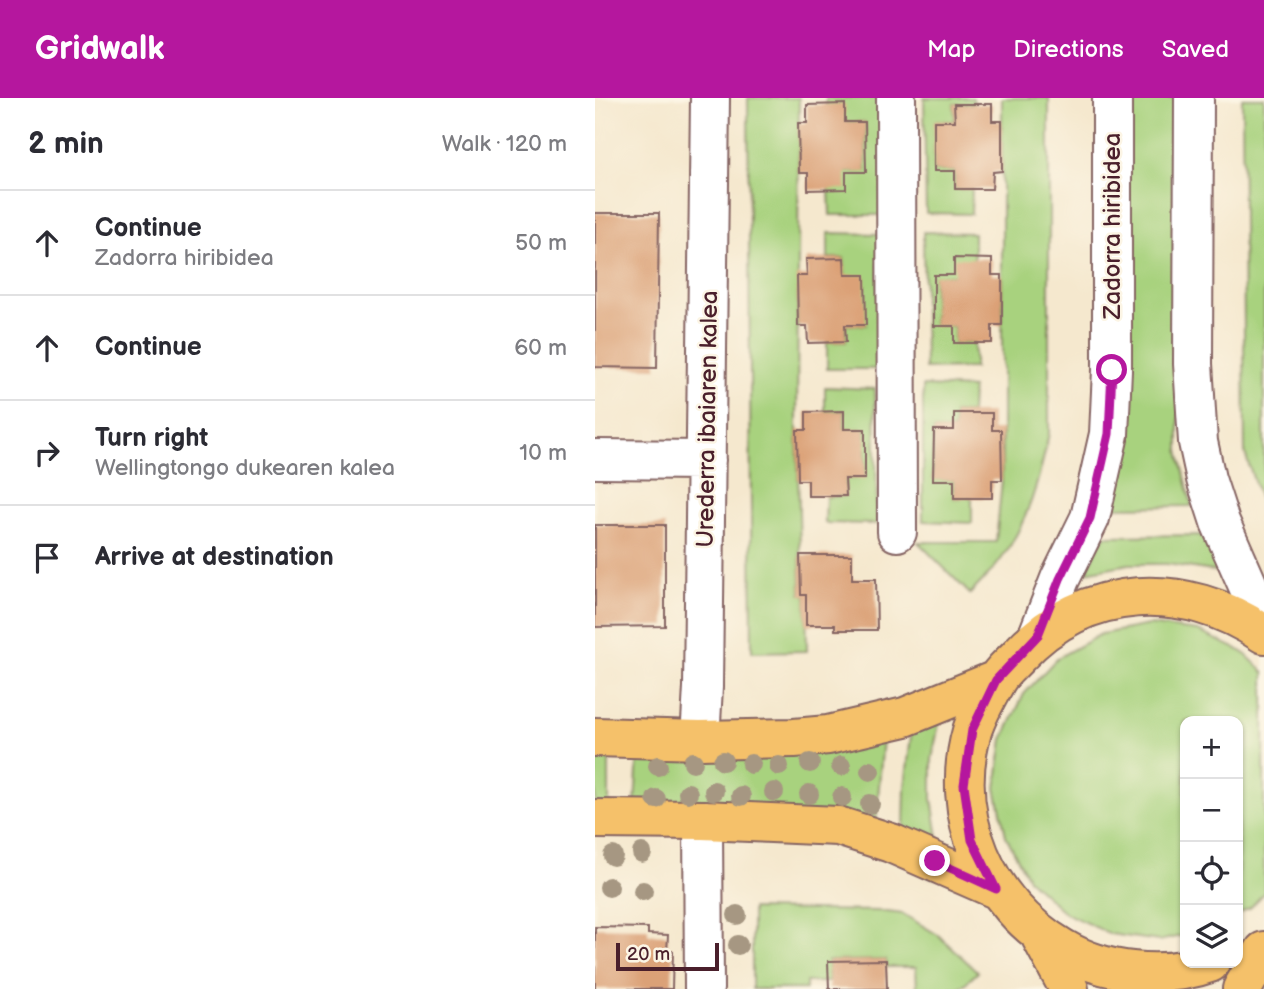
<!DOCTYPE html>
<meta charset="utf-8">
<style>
:root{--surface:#fff;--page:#f2f2f3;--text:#2b2b33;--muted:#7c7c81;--line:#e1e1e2;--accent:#b5179e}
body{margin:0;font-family:"Balsamiq Sans",sans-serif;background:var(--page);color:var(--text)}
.controls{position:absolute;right:21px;bottom:21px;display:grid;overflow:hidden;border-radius:14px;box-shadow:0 2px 5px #0004}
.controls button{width:63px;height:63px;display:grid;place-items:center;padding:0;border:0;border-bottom:2px solid var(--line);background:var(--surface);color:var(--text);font:35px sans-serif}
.scale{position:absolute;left:21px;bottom:18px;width:103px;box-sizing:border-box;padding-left:7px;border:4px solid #4a1f2b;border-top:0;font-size:19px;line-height:24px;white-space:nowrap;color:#4a1f2b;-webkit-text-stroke:5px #fcf5e5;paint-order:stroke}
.stop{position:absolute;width:21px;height:21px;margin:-16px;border:5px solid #b5179e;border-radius:50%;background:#fff}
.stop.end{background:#b5179e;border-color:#fff;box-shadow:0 2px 7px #0008}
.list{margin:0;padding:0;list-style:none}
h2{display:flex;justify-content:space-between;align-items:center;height:91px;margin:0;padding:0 28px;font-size:30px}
h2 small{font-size:23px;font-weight:400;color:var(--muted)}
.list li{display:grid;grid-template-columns:46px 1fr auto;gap:21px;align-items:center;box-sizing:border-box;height:105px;padding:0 28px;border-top:2px solid var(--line)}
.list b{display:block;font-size:26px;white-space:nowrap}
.list p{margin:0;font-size:23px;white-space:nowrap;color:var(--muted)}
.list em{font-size:23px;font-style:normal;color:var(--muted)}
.icon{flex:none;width:38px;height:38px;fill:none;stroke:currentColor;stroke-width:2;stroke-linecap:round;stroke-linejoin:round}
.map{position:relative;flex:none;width:669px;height:891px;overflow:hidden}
header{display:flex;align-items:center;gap:42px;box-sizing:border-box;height:98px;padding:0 35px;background:var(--accent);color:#fff}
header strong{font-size:33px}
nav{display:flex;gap:38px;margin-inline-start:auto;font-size:24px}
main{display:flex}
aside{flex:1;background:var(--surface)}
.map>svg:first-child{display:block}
.green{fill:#a8d27e;stroke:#797854;stroke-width:2}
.building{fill:#dba177}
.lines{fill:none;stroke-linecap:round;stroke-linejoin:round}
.minor-casing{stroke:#866564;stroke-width:42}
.major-casing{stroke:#866564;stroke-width:42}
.minor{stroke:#fff;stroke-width:38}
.major{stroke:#f5c16b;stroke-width:38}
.tree{fill:#a69782}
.route{stroke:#b5179e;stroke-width:9}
.labels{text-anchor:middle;stroke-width:5;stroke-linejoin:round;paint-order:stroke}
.street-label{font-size:24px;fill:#4a1f2b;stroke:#fcf5e5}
</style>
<header>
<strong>Gridwalk</strong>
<nav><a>Map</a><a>Directions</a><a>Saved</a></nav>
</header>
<main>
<aside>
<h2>2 min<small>Walk · 120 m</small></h2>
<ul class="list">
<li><svg class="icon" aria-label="ahead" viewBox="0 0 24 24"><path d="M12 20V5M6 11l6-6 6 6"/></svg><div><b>Continue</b><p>Zadorra hiribidea</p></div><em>50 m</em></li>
<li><svg class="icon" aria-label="ahead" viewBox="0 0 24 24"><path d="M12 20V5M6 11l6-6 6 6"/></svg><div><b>Continue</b></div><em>60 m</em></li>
<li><svg class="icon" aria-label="right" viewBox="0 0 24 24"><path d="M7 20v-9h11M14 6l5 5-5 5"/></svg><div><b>Turn right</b><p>Wellingtongo dukearen kalea</p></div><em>10 m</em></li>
<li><svg class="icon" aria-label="arrive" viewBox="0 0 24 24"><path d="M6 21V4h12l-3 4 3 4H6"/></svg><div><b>Arrive at destination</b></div></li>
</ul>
</aside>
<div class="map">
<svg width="669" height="891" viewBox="0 0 669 891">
<rect width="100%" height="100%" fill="#fcf5e5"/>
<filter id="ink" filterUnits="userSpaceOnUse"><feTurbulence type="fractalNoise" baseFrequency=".0143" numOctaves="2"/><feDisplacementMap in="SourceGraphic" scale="14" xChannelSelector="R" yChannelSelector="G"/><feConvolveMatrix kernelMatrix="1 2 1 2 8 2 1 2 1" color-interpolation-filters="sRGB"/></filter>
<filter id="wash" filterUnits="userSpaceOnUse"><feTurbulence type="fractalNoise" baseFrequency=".00686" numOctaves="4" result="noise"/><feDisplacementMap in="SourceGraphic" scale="28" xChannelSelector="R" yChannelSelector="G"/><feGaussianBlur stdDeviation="1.57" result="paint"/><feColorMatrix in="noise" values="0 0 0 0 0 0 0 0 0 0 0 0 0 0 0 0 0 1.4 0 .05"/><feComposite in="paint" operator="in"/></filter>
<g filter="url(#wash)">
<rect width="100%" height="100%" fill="#f5e8ce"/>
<path class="green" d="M153 0H204L202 332 206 496 211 497 212 553 157 554Z
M231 0H286L288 117H235L234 91 251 74 271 73 270 24H250L231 6Z
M329 0H378L379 6H359L360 23H340L339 73H360V91H377L376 116 331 115Z
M407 0H454V335C445 380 433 425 405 463 396 475 385 485 375 496L323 444H401L407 382Z
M532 0H584V353L597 408 517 409 529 360 531 320Z
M647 0H669V414L650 355Z
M328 134 379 135V161L359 177 339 178V227L359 228V245H379V270L330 271Z
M233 135 284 136 283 271H232V244H251L250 227H271L250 177 249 160H233Z
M328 288 377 290 376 315H359V332H339L338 381 359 382V400H377V425L328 423Z
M230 289 280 291 282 426 230 425 231 399 250 398V381L270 380V331H249V313L230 314Z
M607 437 624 474 572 466H534L491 474 509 438Z
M554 527 603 533 648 554 669 574V795L655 810 643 816V623H590V837L564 843 515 836 470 815 434 782 411 738 401 690 408 641 429 596 462 560 506 536Z
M345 620 337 661V701L344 746 309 732 310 689 317 629Z
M288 640 281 725 40 707 43 656 221 655 260 651Z
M0 656H14V707H0Z
M157 811 284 813 308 816 343 837 383 874 364 891H322L321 869H292L291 862 233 863 234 884H211V891H157Z"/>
<g id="blocks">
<path class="building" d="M250 6V24H270L271 74H251V91L213 92V75H204L203 25H212V7Z
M359 6H397V23H407V73L398 74 397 91H360V73H339V23H360Z
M0 115H64L62 270 0 269Z
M249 160 250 177H270L271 227H250L251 244 213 245 212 228H203L202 178H212L211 161Z
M359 160 397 161V177H407V227H397V245H359V228H339V177H359Z
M249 313V331H270V381H250L251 398H213V382H203L202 332H211V314Z
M359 315H397V332H406L407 382H397V400H359V382H338L339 332H359Z
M0 427H70V528L0 529Z
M205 457H257V481H281L282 532H240V527H211V497H206Z
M0 829 53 830V836L73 837 72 853H78L77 891H0Z
M291 862 292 891H234L233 863Z"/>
</g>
</g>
<g filter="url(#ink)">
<use href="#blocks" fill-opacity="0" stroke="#866564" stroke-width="2"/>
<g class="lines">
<defs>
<path id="minor" d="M301 0 302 434
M599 0 598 266 603 344 611 381 625 424 669 524
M0 361 111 362
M443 537 465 481 495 420 514 336 517 272V0
M105 642 108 589 115 0
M108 722 109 891"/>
<path id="major" d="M0 639 105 642 199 640 233 637 310 619 401 582
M0 721 108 722 243 728 296 745 401 791
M446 839 474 891
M615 865C568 882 509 875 467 850 391 806 353 717 377 633 382 617 392 599 400 585 405 574 416 566 424 557 491 485 590 482 669 536
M647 891 669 853"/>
</defs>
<use href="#minor" class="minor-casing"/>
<use href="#major" class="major-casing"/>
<use href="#minor" class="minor"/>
<use href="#major" class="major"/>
</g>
<g class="tree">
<circle cx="128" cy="663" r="10"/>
<circle cx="98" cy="664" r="10"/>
<circle cx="215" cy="665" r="10"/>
<circle cx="156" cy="666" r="10"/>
<circle cx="63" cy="668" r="10"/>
<circle cx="184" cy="668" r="10"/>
<circle cx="246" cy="668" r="10"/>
<circle cx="275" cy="673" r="10"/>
<circle cx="119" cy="693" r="10"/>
<circle cx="179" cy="694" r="10"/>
<circle cx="93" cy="695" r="10"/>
<circle cx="214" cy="696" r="10"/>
<circle cx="146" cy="698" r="10"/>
<circle cx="247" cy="699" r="10"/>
<circle cx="61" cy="701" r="10"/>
<circle cx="275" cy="706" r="10"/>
<circle cx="47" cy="755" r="10"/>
<circle cx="18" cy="758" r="10"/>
<circle cx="14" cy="789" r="10"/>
<circle cx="48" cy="793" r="10"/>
<circle cx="142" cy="817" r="10"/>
<circle cx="143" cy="847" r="10"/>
</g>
</g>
<g class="lines" filter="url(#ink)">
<path class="route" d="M340 763 401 791 377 742 369 687 377 632 401 582 443 537 465 481 495 420 514 336 517 272"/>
</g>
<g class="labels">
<g class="street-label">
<text transform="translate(517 128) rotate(-90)" y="8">Zadorra hiribidea</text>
<text transform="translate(112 321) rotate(-89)" y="8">Urederra ibaiaren kalea</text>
</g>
</g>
</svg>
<div class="controls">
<button>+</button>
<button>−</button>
<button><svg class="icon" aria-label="locate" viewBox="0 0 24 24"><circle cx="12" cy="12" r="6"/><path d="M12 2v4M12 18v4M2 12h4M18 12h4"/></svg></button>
<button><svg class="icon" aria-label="layers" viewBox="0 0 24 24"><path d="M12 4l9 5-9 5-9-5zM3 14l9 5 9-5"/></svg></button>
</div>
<div class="scale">20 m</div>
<div class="stop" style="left:517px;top:272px"></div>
<div class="stop end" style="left:340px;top:763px"></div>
</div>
</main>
